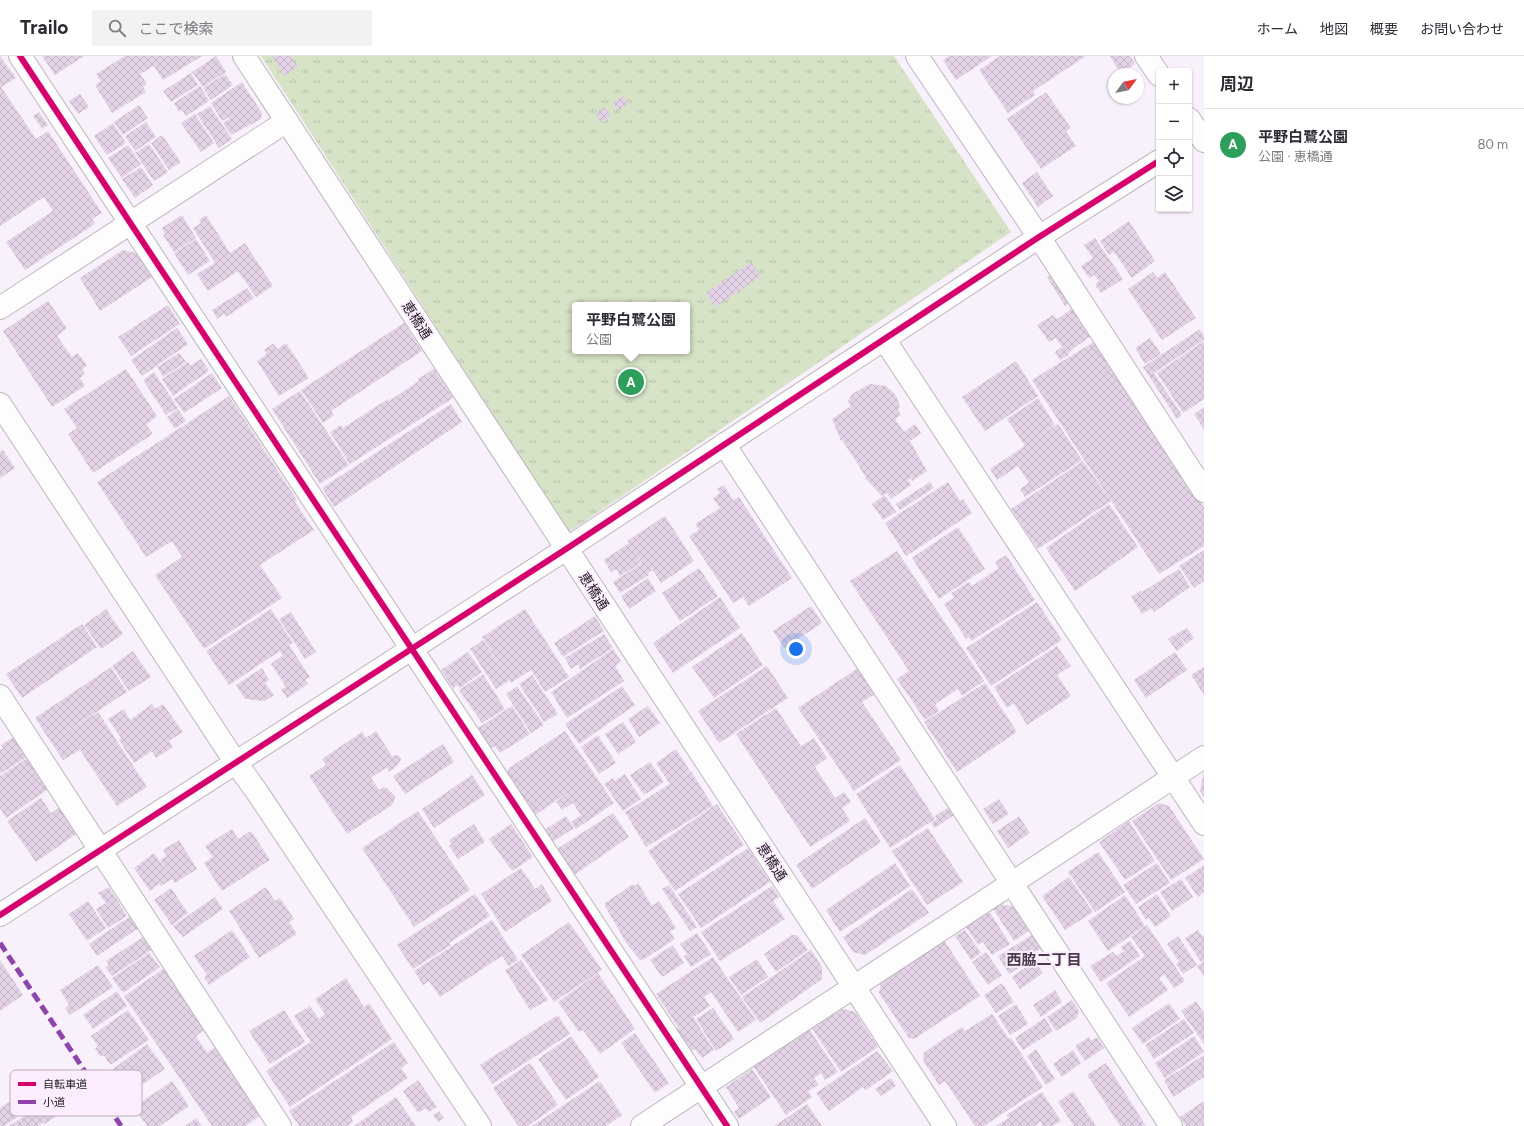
<!DOCTYPE html>
<html lang="ja">
<meta charset="utf-8">
<style>
:root{--surface:#fff;--page:#f2f2f3;--text:#2b2b33;--muted:#7c7c81;--line:#e1e1e2;--accent:#db2777}
body{margin:0;font-family:Figtree,"Noto Sans JP",sans-serif;background:var(--page);color:var(--text)}
.controls{position:absolute;right:12px;top:12px;display:grid;overflow:hidden;border-radius:4px;box-shadow:0 1px 3px #0004}
.controls button{width:36px;height:36px;display:grid;place-items:center;padding:0;border:0;border-bottom:1px solid var(--line);background:var(--surface);color:var(--text);font:20px sans-serif}
.compass{position:absolute;left:1108px;top:12px;width:36px;height:36px;border-radius:50%;background:var(--surface);box-shadow:0 1px 3px #0004;rotate:57deg}
.you{position:absolute;left:796px;top:593px;width:14px;height:14px;margin:-10px;border:3px solid #fff;border-radius:50%;background:#1a73e8;box-shadow:0 0 0 6px #1a73e833}
.badge{display:grid;place-items:center;width:26px;height:26px;border-radius:50%;background:var(--accent);color:#fff;font-size:13px;font-weight:700}
.pin{position:absolute;translate:-50% -50%;border:2px solid #fff;box-shadow:0 1px 4px #0006}
.popup{position:absolute;left:572px;top:246px;width:118px;height:52px;box-sizing:border-box;display:grid;place-content:center;border-radius:4px;background:var(--surface);filter:drop-shadow(0 1px 3px #0005);font-size:13px;white-space:nowrap;color:var(--muted)}
.popup b{font-size:15px;color:var(--text)}
.popup::after{content:'';position:absolute;left:50%;top:100%;margin-left:-8px;border:8px solid transparent;border-top-color:var(--surface)}
.list{margin:0;padding:0;list-style:none}
h2{display:flex;justify-content:space-between;align-items:center;height:52px;margin:0;padding:0 16px;font-size:17px}
h2 small{font-size:13px;font-weight:400;color:var(--muted)}
.list li{display:grid;grid-template-columns:26px 1fr auto;gap:12px;align-items:center;box-sizing:border-box;height:72px;padding:0 16px;border-top:1px solid var(--line)}
.list b{display:block;font-size:15px;white-space:nowrap}
.list p{margin:0;font-size:13px;white-space:nowrap;color:var(--muted)}
.list em{font-size:13px;font-style:normal;color:var(--muted)}
.icon{flex:none;width:22px;height:22px;fill:none;stroke:currentColor;stroke-width:2;stroke-linecap:round;stroke-linejoin:round}
.map{position:relative;flex:none;width:1204px;height:1070px;overflow:hidden}
header{display:flex;align-items:center;gap:24px;box-sizing:border-box;height:56px;padding:0 20px;background:var(--surface);border-bottom:1px solid var(--line)}
header strong{font-size:19px}
nav{display:flex;gap:22px;margin-inline-start:auto;font-size:14px}
.search{width:280px;height:36px;background:var(--page);display:flex;align-items:center;gap:10px;box-sizing:border-box;padding:0 14px;border-radius:4px;color:var(--muted);font-size:15px}
main{display:flex}
aside{flex:1;background:var(--surface)}
.map>svg:first-child{display:block}
.grass{fill:url(#grass-tufts);fill-rule:evenodd}
.building{fill:url(#building-cross-hatch)}
.lines{fill:none;stroke-linecap:round;stroke-linejoin:round}
.street-casing{stroke:#bdb6be;stroke-width:24}
.secondary-casing{stroke:#bdb6be;stroke-width:24}
.street{stroke:#fefdfe;stroke-width:22}
.secondary{stroke:#fefdfe;stroke-width:22}
.quiet{stroke:#8e44ad;stroke-width:5;stroke-dasharray:10 5;stroke-linecap:butt}
.cycleway-casing{stroke:#fcecfe;stroke-width:8}
.cycleway{stroke:#d6006c;stroke-width:6}
.labels{text-anchor:middle;stroke-width:4;stroke-linejoin:round;paint-order:stroke}
.street-label{font-size:14px;fill:#1f1921;stroke:#fcecfe}
.neighbourhood-label{font-size:15px;font-weight:bold;fill:#4a3a4d;stroke:#fcecfe}
.key{fill:#fcecfe;stroke:#baadbc;stroke-width:1}
.key-label{font-size:11px;fill:#1f1921}
</style>
<header>
<strong>Trailo</strong>
<div class="search"><svg class="icon" aria-label="search" viewBox="0 0 24 24"><circle cx="10" cy="10" r="6"/><path d="M15 15l6 6"/></svg>ここで検索</div>
<nav><a>ホーム</a><a>地図</a><a>概要</a><a>お問い合わせ</a></nav>
</header>
<main>
<div class="map">
<svg width="1204" height="1070" viewBox="0 0 1204 1070">
<defs>
<pattern id="grass-tufts" width="24" height="20" patternUnits="userSpaceOnUse"><rect width="24" height="20" fill="#d6e3c6"/><path d="M3 7l-1-3M5 7V3M7 7l1-3M15 17l-1-3M17 17v-4M19 17l1-3" fill="none" stroke="#b7c2aa"/></pattern>
<pattern id="building-cross-hatch" width="8" height="8" patternUnits="userSpaceOnUse"><rect width="8" height="8" fill="#e4d3e7"/><path d="M0 0l8 8M0 8l8-8" fill="none" stroke="#c3b5c6"/></pattern>
</defs>
<rect width="100%" height="100%" fill="#f8f0fa"/>
<path class="grass" d="M261 0H894L1011 176 569 476ZM575 249H687V295H575Z"/>
<path class="building" d="M0 0 16 22 1 31 36 83 48 75 102 157 92 163 95 168 25 214 6 186 53 155 44 141 0 170Z
M42 0H84L55 19Z
M125 0H202L163 24 154 10 140 18 147 28 143 31 146 36 112 57 95 29 101 25 96 18Z
M216 0 226 16 203 31 192 16Z
M272 0H291L298 11 284 20Z
M949 0H992L956 24 943 4Z
M1000 0H1086L1033 35 1035 39 1008 57 979 14Z
M1110 0H1130L1135 8 1121 18Z
M191 17 198 29 171 46 163 35Z
M225 18 233 29 211 44 203 32Z
M242 26 262 57 261 63 231 79 223 67 230 62 229 61 222 65 211 47Z
M200 30 209 45 186 60 182 54 179 56 174 47Z
M1046 36 1071 72 1066 75 1076 90 1041 113 1007 63Z
M80 38 89 51 78 58 69 45Z
M623 40 628 48 618 55 613 46Z
M139 49 148 62 123 79 114 66Z
M210 50 232 83 219 92 197 58Z
M604 51 611 60 602 67 595 58Z
M39 56 48 69 42 73 33 60Z
M195 58 214 87 201 96 181 67Z
M146 66 156 81 135 95 125 80Z
M113 67 126 87 107 99 94 80Z
M162 79 181 106 169 114 151 87Z
M149 88 168 116 154 125 135 97Z
M128 89 141 108 122 122 108 102Z
M141 111 153 129 135 142 122 123Z
M1037 116 1053 140 1038 151 1022 127Z
M182 159 196 182 174 196 163 179 165 178 162 172Z
M206 159 230 197 245 187 273 230 256 241 238 215 208 235 197 218 215 207 193 172 201 167 199 164Z
M1129 165 1155 205 1132 222 1114 196 1109 199 1100 185Z
M1095 182 1123 223 1101 237 1095 229 1099 225 1094 219 1089 222 1081 210 1093 202 1084 189Z
M196 183 210 205 188 219 174 197Z
M123 194 136 197 152 221 100 255 80 222Z
M751 206 761 220 715 251 706 237Z
M1153 216 1157 222 1165 216 1196 262 1162 284 1128 233Z
M1050 219 1069 247 1065 250 1047 221Z
M247 232 254 242 226 261 224 258 217 263 212 254Z
M48 245 67 272 57 280 72 301 78 297 87 309 82 314 85 318 80 322 85 330 52 351 3 275Z
M168 249 180 268 131 300 118 281Z
M1073 252 1091 280 1074 292 1068 298 1069 299 1060 304 1055 296 1062 291 1056 282 1049 286 1037 269 1053 259 1057 263Z
M404 267 422 295 331 355 334 359 323 367 301 334Z
M177 272 188 288 142 320 131 304Z
M1200 273 1204 280V284L1154 317 1182 359 1177 363 1143 311Z
M1150 282 1161 298 1145 308 1135 292Z
M1095 285 1204 451V490L1159 518 1032 324Z
M1204 285V343L1183 357 1157 317Z
M274 287 277 293 286 287 309 322 279 340 257 305 267 298 264 294Z
M179 297 186 306 163 321 157 311Z
M201 303 209 315 173 340 162 323 188 306 190 310Z
M1016 305 1038 340 985 375 962 341Z
M126 313 157 360 146 369 153 378 93 417 68 378 77 372 64 353Z
M434 313 453 342 350 408 330 376 341 369 343 372 388 343 389 345 419 325 418 323Z
M154 316 178 352 166 359 143 324Z
M212 317 222 332 184 357 174 343Z
M870 328 886 330 896 339 900 351 898 354 901 359 895 363 904 376 915 368 921 377 910 385 927 415 912 425 911 422 908 424 911 429 891 443 887 437 882 440 865 422 866 421 842 384 841 385 832 363 851 350 848 346 852 338Z
M300 335 349 409 320 428 272 353Z
M229 340 297 444 295 446 314 474 260 509 282 542 204 593 155 519 182 501 172 485 146 501 97 426Z
M1038 342 1055 369 1037 382 1058 368 1082 404 1025 441 1020 433 1029 427 1018 410 997 424 990 413 1025 390 1007 363Z
M451 348 462 366 334 451 322 432Z
M1204 351V373L1194 358Z
M178 353 186 365 175 373 167 361Z
M3 394 15 412 0 422V396Z
M1083 405 1111 445 1038 493 1011 453Z
M930 426 934 432 900 454 896 448Z
M948 426 960 445 963 443 972 457 906 500 885 467Z
M724 429 733 444 739 441 792 522 749 550 743 541 733 547 689 480 699 474 695 468 720 452 713 442 720 437 717 433Z
M885 439 896 456 883 464 872 448Z
M1109 448 1138 491 1075 535 1046 492Z
M665 460 694 505 661 527 653 514 648 517 649 519 620 537 613 526 642 507 633 493 641 507 620 520 616 513 611 516 604 504 629 487 627 485Z
M958 471 985 513 939 543 912 502Z
M1204 494V525L1194 532 1179 510Z
M897 495 984 625 962 640 958 633 935 648 939 655 925 664 897 623 909 615 850 525Z
M1006 499 1035 544 971 585 969 581 966 583 944 548 954 542 951 537 969 526 972 530 999 512 995 506Z
M699 512 718 540 680 565 662 537Z
M1179 513 1190 531 1154 556 1152 552 1142 558 1131 541 1141 534 1142 536Z
M648 522 656 535 629 553 621 540Z
M720 541 740 572 673 617 653 587Z
M1037 546 1062 584 991 630 966 592Z
M811 550 822 567 784 592 773 575Z
M106 553 123 578 101 593 84 569Z
M271 553 293 587 289 589 310 621 305 624 308 628 287 642 281 633 286 631 271 608 283 599 280 595 229 629 206 595Z
M525 553 569 621 545 636 531 614 511 627 510 624 496 633 470 593 483 584 507 620 482 581Z
M291 556 316 596 305 603 279 563Z
M595 560 604 575 563 601 554 587Z
M82 568 97 591 22 642 6 618Z
M1187 572 1194 582 1186 588 1178 577Z
M742 577 763 609 714 642 692 611Z
M1178 577 1185 589 1177 595 1168 583Z
M604 578 613 592 580 613 578 608 571 613 565 602Z
M1057 590 1071 610 1057 619 1071 640 1027 669 1014 647 1007 652 994 631Z
M613 593 621 605 615 610 624 625 567 662 551 636Z
M133 595 151 621 129 635 112 610Z
M468 596 482 616 460 632 458 629 453 632 441 614Z
M1175 596 1187 614 1146 642 1134 624Z
M767 610 788 642 719 687 698 655Z
M111 611 127 636 58 681 98 656 147 731 117 750 80 694 63 704 35 662Z
M1204 611V639L1191 619Z
M262 612 269 624 265 627 274 639 265 645 245 643 236 629Z
M858 612 875 638 862 646 901 704 854 735 798 652Z
M483 618 505 653 482 667 459 634Z
M532 619 558 658 544 666 519 628Z
M985 627 1017 676 957 716 924 666Z
M517 630 544 669 531 677 506 638Z
M622 630 635 649 579 688 565 668Z
M152 648 155 653 163 648 183 676 169 685 173 691 156 702 152 695 134 707 119 684 121 682 108 663 124 653 130 664Z
M512 650 530 678 500 697 495 690 491 692 478 672Z
M648 650 660 667 639 681 628 663Z
M776 652 801 690 814 682 827 702 815 711 835 742 844 736 851 746 842 752 850 765 810 791 736 678Z
M623 666 636 686 618 698 605 678Z
M376 675 392 700 398 699 401 703 398 709 389 716 387 711 371 722 379 734 384 731 388 733 395 740V743L392 749 347 778 309 720 326 709 322 703 362 676 366 682Z
M565 675 614 747 576 773 571 766 581 759 573 747 562 754 556 746 575 732 535 759 507 718 509 712Z
M598 679 616 707 599 718 581 691Z
M14 681 27 701 0 718V694L3 692 1 689Z
M443 688 454 706 405 738 393 720Z
M676 693 690 715 670 728 656 707Z
M29 701 50 732 6 762 0 752V720Z
M650 706 664 726 644 739 630 719Z
M900 709 935 763 890 792 856 738Z
M691 715 713 750 646 791 625 756Z
M1204 715V741L1200 735Z
M625 718 641 743 623 755 604 728 613 722 615 725Z
M472 719 485 739 434 772 422 753Z
M41 742 51 757 61 750 79 776 36 806 7 765Z
M999 743 1009 758 993 768 983 753Z
M1159 747 1169 750 1204 803 1171 824 1132 765Z
M717 748 744 789 675 835 648 795Z
M949 751 954 759 935 772 931 767 937 763 935 760Z
M418 755 470 834 414 871 362 792Z
M613 757 629 781 574 819 557 793Z
M566 760 574 772 551 787 543 775Z
M1019 760 1030 777 1008 792 997 775Z
M865 762 881 786 812 833 796 809Z
M1129 765 1155 805 1125 824 1099 786Z
M474 768 485 786 458 803 449 790 452 788 449 784Z
M511 768 533 801 512 815 489 783Z
M928 772 963 826 927 849 892 795Z
M232 773 238 783 251 775 270 804 222 835 204 807 213 801 205 790Z
M179 784 197 813 175 827 172 823 161 830 159 828 150 835 134 812 154 797 170 820 160 804 167 800 163 794Z
M748 792 770 826 701 872 678 838Z
M1098 796 1125 836 1095 856 1068 816Z
M895 807 910 830 840 876 826 854Z
M1157 807 1170 827 1136 848 1123 829Z
M1204 809V836L1198 841 1185 822Z
M521 812 535 833 542 828 552 845 505 876 481 838Z
M1069 821 1093 856 1065 874 1042 840Z
M1181 823 1193 841 1172 855 1160 836Z
M638 827 652 850 659 845 676 872 670 876 675 883 643 904 642 903 640 904 627 888 605 850V847L633 828 635 830Z
M669 829 697 871 690 875 662 833Z
M772 830 779 841 773 845 785 863 720 905 701 876Z
M109 831 127 860 108 872 96 853 106 847 98 837Z
M266 831 275 845 280 842 294 863 289 866 297 878 259 902 229 855Z
M171 832 188 857 172 869 154 844Z
M912 833 929 857 865 899 853 896 843 881Z
M475 838 490 860 449 887 451 889 413 913 397 889Z
M1157 838 1171 860 1155 871 1149 862 1146 864 1138 851Z
M1125 839 1145 870 1108 895 1088 865Z
M215 841 223 853 183 881 173 870Z
M88 845 106 872 87 885 69 858Z
M1000 848 1015 851 1030 874 1014 885 993 853Z
M989 855 1010 888 992 899 983 886 978 889 966 871Z
M132 859 140 871 97 900 89 888Z
M492 864 518 904 509 910 502 900 440 941 429 925 423 929 414 915Z
M569 866 602 914 554 946 521 899Z
M1147 869 1185 925 1174 932 1164 918 1159 922 1168 934 1129 961 1106 927 1145 900 1131 881Z
M232 874 250 901 209 929 204 921 207 919 194 900Z
M965 874 981 897 971 904 955 880Z
M1198 874 1202 880 1204 879V904L1201 906 1185 882Z
M697 877 711 898 691 911 684 900 687 898 680 888Z
M792 879H797L808 894 776 916 764 898Z
M1032 879 1041 892 1035 896 1036 899 1029 903 1030 905 1009 918 998 900Z
M145 880 153 893 112 920 105 911 109 909 106 905Z
M1178 880 1197 909 1183 918 1176 908 1179 906 1167 888Z
M944 884 980 940 914 983 909 982 879 937 881 925Z
M1130 885 1140 900 1101 926 1090 910 1113 896 1116 900 1124 895 1121 891Z
M673 889 684 907 662 921 650 904Z
M811 894 822 911V923L760 967 742 941Z
M986 896 1002 919 988 929 972 906Z
M149 897 160 911 123 937 112 922Z
M713 901 756 964 738 976 711 936 704 941 710 950 678 971 656 938Z
M757 903 768 921 741 939 729 921Z
M0 904 23 939 0 955Z
M521 904 548 944 530 954 505 914Z
M1035 905 1043 917 1020 933 1012 921Z
M1204 905V921L1197 910Z
M98 909 113 931 70 959 65 952 69 949 60 934Z
M166 911 207 972 196 980 207 997 217 990 263 1058 245 1070H212L124 940Z
M598 917 635 973 600 998 583 974 579 976 558 946Z
M346 922 364 951 369 947 392 983 290 1051 266 1015 311 986 294 960 310 950 319 963 325 958 315 943Z
M1002 927 1014 946 996 957 984 939Z
M1055 934 1062 946 1041 961 1033 949Z
M117 935 127 950 93 973 83 959Z
M1072 944 1079 955 1077 962 1056 975 1047 961Z
M1196 945 1204 957V988L1181 955Z
M1169 947 1180 963 1143 988 1132 972Z
M1016 948 1028 968 1010 979 998 960Z
M713 952 734 983 716 995 696 963Z
M840 952 855 956 878 991 841 1016 811 971Z
M128 954 149 984 110 1009 104 999 101 1001 95 993 98 990 91 980Z
M284 954 305 986 270 1008 249 975Z
M992 958 1009 983 1011 982 1043 1031 984 1070H975L945 1025 939 1029 924 1006 923 997 962 971 965 975Z
M558 959 570 978 492 1028 480 1009Z
M693 961 714 994 702 1002 695 993 689 997 674 974Z
M1045 962 1053 975 1023 994 1015 982Z
M1184 963 1194 977 1154 1003 1145 989Z
M809 973 838 1016 825 1024 821 1017 814 1022 819 1029 808 1035 812 1041 786 1059 753 1010Z
M635 977 669 1027 655 1037 621 987Z
M571 980 599 1021 566 1044 538 1003Z
M1194 980 1204 996 1165 1022 1155 1007Z
M1089 981 1091 985 1097 981 1104 992 1085 1005 1075 990Z
M394 986 408 1007 401 1012 408 1022 351 1061 353 1066 348 1070H299L289 1055Z
M147 988 165 1013 127 1039 110 1015Z
M1036 993 1055 1023 1046 1029 1027 1000Z
M1073 994 1081 1007 1062 1021 1053 1008Z
M877 995 893 1015 866 1034 863 1031 829 1055 816 1037Z
M1204 999V1021L1173 1041 1164 1024Z
M530 1007 558 1049 528 1070H518L493 1032Z
M1106 1007 1146 1070H1120L1087 1019Z
M59 1013 69 1027 33 1050 32 1048 24 1053 25 1056 4 1070H0V1052Z
M752 1013 771 1041 739 1063 734 1056 739 1052 726 1031Z
M891 1022 896 1030 881 1040 875 1033Z
M418 1024 437 1051 429 1056 426 1052 418 1057 403 1035Z
M172 1025 189 1050 160 1070H147L134 1051Z
M600 1025 622 1059 606 1070H532Z
M71 1028 81 1043 45 1068 44 1066 38 1070H9L35 1053 36 1056 44 1050 42 1048Z
M1073 1035 1096 1070H1074L1058 1046Z
M1042 1036 1061 1065 1052 1070H1043L1040 1066 1035 1070H996L1009 1062 1006 1059Z
M396 1041 416 1070H354Z
M1204 1045V1070H1186L1180 1061Z
M807 1048 822 1070H774Z
M439 1055 444 1062 438 1066 433 1059Z
M196 1062 202 1070H185Z"/>
<g class="lines">
<defs>
<path id="street" d="M20 0 727 1070
M244 0 945 1070
M917 0 1039 181 1204 435
M0 252 287 65
M884 283 1204 768
M724 388 1171 1070
M0 640 280 1070"/>
<path id="secondary" d="M1146 0 1159 19
M1189 63 1204 85
M0 348 236 707 257 736 480 1070
M0 859 566 493 1039 181 1159 105
M642 1070 1204 701"/>
</defs>
<use href="#street" class="street-casing"/>
<use href="#secondary" class="secondary-casing"/>
<use href="#street" class="street"/>
<use href="#secondary" class="secondary"/>
<path class="quiet" d="M0 887 121 1070"/>
<defs>
<path id="cycleway" d="M20 0 727 1070
M0 859 566 493 1039 181 1159 105"/>
</defs>
<use href="#cycleway" class="cycleway-casing"/>
<use href="#cycleway" class="cycleway"/>
</g>
<g class="labels">
<g class="street-label">
<text transform="translate(417 264) rotate(57)" y="5">恵橋通</text>
<text transform="translate(594 535) rotate(57)" y="5">恵橋通</text>
<text transform="translate(772 806) rotate(57)" y="5">恵橋通</text>
</g>
<g class="neighbourhood-label">
<text x="1044" y="909">西脇二丁目</text>
</g>
</g>
<rect x="10" y="1014" width="132" height="46" rx="6" class="key"/>
<rect x="18" y="1026" width="18" height="4" fill="#d6006c"/>
<rect x="18" y="1044" width="18" height="4" fill="#8e44ad"/>
<g class="key-label">
<text x="43" y="1032">自転車道</text>
<text x="43" y="1050">小道</text>
</g>
</svg>
<div class="controls">
<button>+</button>
<button>−</button>
<button><svg class="icon" aria-label="locate" viewBox="0 0 24 24"><circle cx="12" cy="12" r="6"/><path d="M12 2v4M12 18v4M2 12h4M18 12h4"/></svg></button>
<button><svg class="icon" aria-label="layers" viewBox="0 0 24 24"><path d="M12 4l9 5-9 5-9-5zM3 14l9 5 9-5"/></svg></button>
</div>
<svg class="compass" viewBox="-18 -18 36 36"><path d="M0-13l5 13h-10z" fill="#e53935"/><path d="M0 13l5-13h-10z" fill="#7c7c81"/></svg>
<div class="you"></div>
<div class="pin badge" style="left:631px;top:326px;background:#2e9e5b">A</div>
<div class="popup"><b>平野白鷺公園</b>公園</div>
</div>
<aside>
<h2>周辺<small></small></h2>
<ul class="list">
<li><span class="badge" style="background:#2e9e5b">A</span><div><b>平野白鷺公園</b><p>公園 · 恵橋通</p></div><em>80 m</em></li>
</ul>
</aside>
</main>
